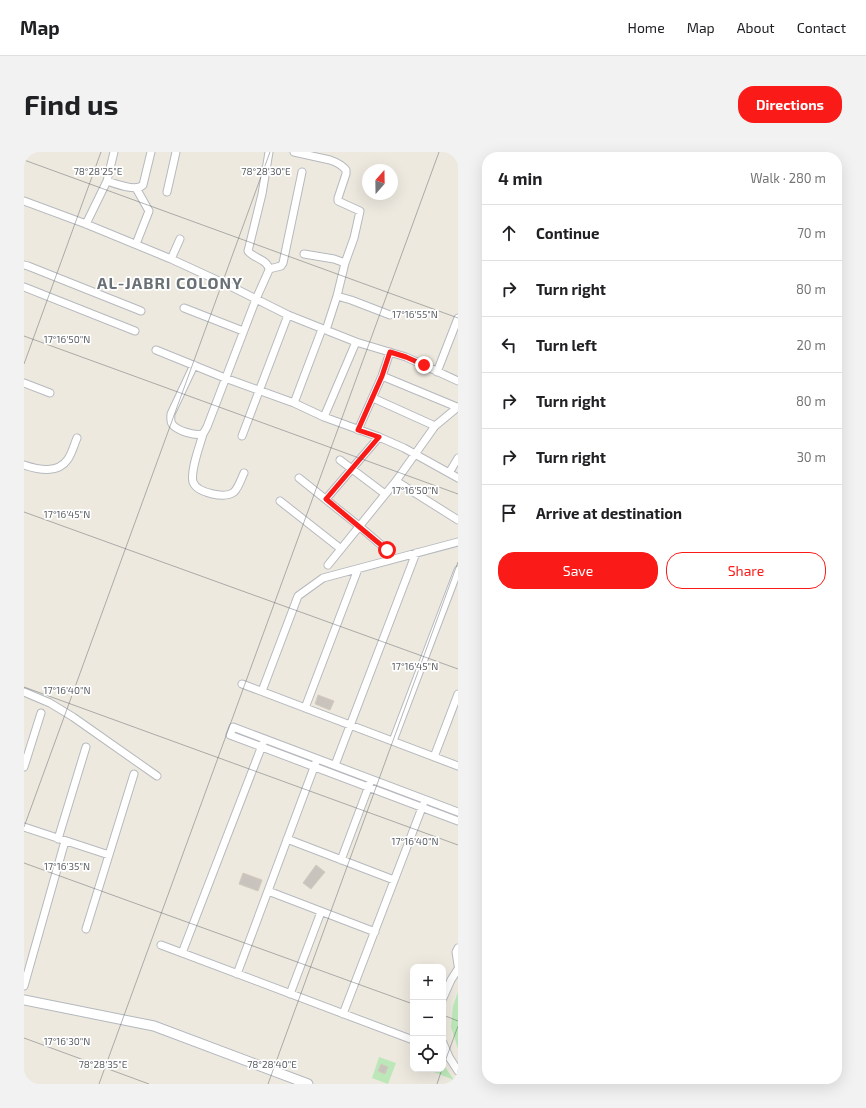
<!DOCTYPE html>
<meta charset="utf-8">
<style>
:root{--surface:#fff;--page:#f2f2f2;--text:#202124;--muted:#757577;--line:#e0e0e0;--accent:#fa1b19}
body{margin:0;font-family:"Exo 2",sans-serif;background:var(--page);color:var(--text)}
.controls{position:absolute;right:12px;bottom:12px;display:grid;overflow:hidden;border-radius:8px;box-shadow:0 4px 16px #0002}
.controls button{width:36px;height:36px;display:grid;place-items:center;padding:0;border:0;border-bottom:1px solid var(--line);background:var(--surface);color:var(--text);font:20px sans-serif}
.compass{position:absolute;left:338px;top:12px;width:36px;height:36px;border-radius:50%;background:var(--surface);box-shadow:0 4px 16px #0002;rotate:20deg}
.stop{position:absolute;width:12px;height:12px;margin:-9px;border:3px solid #fa1b19;border-radius:50%;background:#fff}
.stop.end{background:#fa1b19;border-color:#fff;box-shadow:0 1px 4px #0008}
.list{margin:0;padding:0;list-style:none}
h2{display:flex;justify-content:space-between;align-items:center;height:52px;margin:0;padding:0 16px;font-size:17px}
h2 small{font-size:13px;font-weight:400;color:var(--muted)}
.list li{display:grid;grid-template-columns:26px 1fr auto;gap:12px;align-items:center;box-sizing:border-box;height:56px;padding:0 16px;border-top:1px solid var(--line)}
.list b{display:block;font-size:15px;white-space:nowrap}
.list em{font-size:13px;font-style:normal;color:var(--muted)}
.actions{display:flex;gap:8px;padding:12px 16px}
.actions a{flex:1;padding:9px 0;border:1px solid var(--accent);border-radius:16px;text-align:center;font-size:14px;color:var(--accent)}
.actions .main{background:var(--accent);color:#fff}
.icon{flex:none;width:22px;height:22px;fill:none;stroke:currentColor;stroke-width:2;stroke-linecap:round;stroke-linejoin:round}
.map{position:relative;flex:none;width:434px;height:932px;overflow:hidden;border-radius:16px}
header{display:flex;align-items:center;gap:24px;box-sizing:border-box;height:56px;padding:0 20px;background:var(--surface);border-bottom:1px solid var(--line)}
header strong{font-size:19px}
nav{display:flex;gap:22px;margin-inline-start:auto;font-size:14px}
.intro{display:flex;align-items:center;justify-content:space-between;box-sizing:border-box;height:96px;padding:0 24px}
h1{margin:0;font-size:28px}
.button{padding:10px 18px;border-radius:16px;background:var(--accent);color:#fff;font-size:14px;font-weight:700}
main{display:flex;gap:24px;padding:0 24px}
aside{flex:1;background:var(--surface);border-radius:16px;box-shadow:0 4px 16px #0002}
.map>svg:first-child{display:block}
.green{fill:#bce8b9}
.building{fill:#c8c4bd;stroke:#d3cabd}
.lines{fill:none;stroke-linecap:round;stroke-linejoin:round}
.minor-casing{stroke:#b6b9be;stroke-width:9}
.secondary-casing{stroke:#b4b8be;stroke-width:11}
.minor{stroke:#fff;stroke-width:7}
.secondary{stroke:#fff;stroke-width:9}
.route{stroke:#fa1b19;stroke-width:5}
.ticks{fill:none;stroke:#595e62;stroke-width:1;stroke-opacity:0.45}
.labels{text-anchor:middle;stroke-width:3.5;stroke-linejoin:round;paint-order:stroke}
.district-label{font-size:16px;font-weight:bold;letter-spacing:1px;fill:#697075;stroke:#fff}
.ticks-label{font-size:10px;text-anchor:middle;fill:#595e62;stroke:#fff;stroke-width:3.5;stroke-linejoin:round;paint-order:stroke}
</style>
<header>
<strong>Map</strong>
<nav><a>Home</a><a>Map</a><a>About</a><a>Contact</a></nav>
</header>
<div class="intro"><h1>Find us</h1><a class="button">Directions</a></div>
<main>
<div class="map">
<svg width="434" height="932" viewBox="0 0 434 932">
<rect width="100%" height="100%" fill="#ede9df"/>
<path class="green" d="M434 840V897L427 875 429 854Z
M355 905 372 911 364 932 348 926Z
M419 912 430 928 402 917H419Z"/>
<path class="building" d="M294 543 310 549 306 558 291 552Z
M292 713 301 720 287 737 279 731Z
M219 721 238 728 234 739 215 732Z
M357 912 364 915 361 922 354 919Z"/>
<g class="lines">
<defs>
<path id="minor" d="M270 0 306 8C312 10 318 13 322 18V22L314 46V49L336 59 330 86 321 111 313 144 302 178
M83 29C92 32 112 40 119 33L127 0
M143 40 152 0
M0 49 62 72 147 107 208 135 264 163 332 190 382 205 434 229
M62 72 83 29 90 0
M112 92 125 59 112 36
M280 102 310 107 321 111
M147 107 156 87
M0 113 4 114 117 159
M245 117 257 114 259 111 278 20
M0 135 111 179
M313 144 327 148 366 163
M160 156 219 179
M132 198 201 226 270 251 300 265 355 285 380 296 434 326
M170 213 147 262C147 265 146 269 148 272 153 279 171 284 179 282L183 275 232 147 245 118C244 107 230 107 224 99L238 42 245 0
M413 220 434 166
M358 224 433 255
M0 231 26 241
M349 246 411 274
M270 251 298 177
M300 265 332 190
M334 278 358 224 366 200
M179 282C176 293 166 319 169 330 173 341 201 347 210 340 215 335 217 327 220 321
M218 284 264 163
M316 308 361 342
M0 313C15 318 34 322 44 307 48 301 50 293 53 286
M425 321 434 306
M275 326 335 374 363 398
M372 329 434 368
M302 347 355 285
M256 349 317 397
M304 413 372 329 411 274 434 255
M218 532 434 614
M238 539 274 444 299 426 434 390
M0 540 26 551 49 565 133 624
M281 556 334 417
M369 589 434 418
M410 605 434 542
M311 613 392 401
M0 615 17 561
M434 660 209 575 206 583 434 669
M0 675 85 703
M34 687 62 595
M263 687 370 728
M317 708 346 631
M244 739 351 780
M62 777 110 622
M137 793 389 888
M434 796 432 800 434 813
M158 801 239 591
M213 822 292 610
M0 834 41 689
M266 842 297 760
M419 846 427 828 434 817
M319 862 399 653
M419 891 425 905 434 919"/>
<path id="secondary" d="M0 848 130 874 284 932"/>
</defs>
<use href="#minor" class="minor-casing"/>
<use href="#secondary" class="secondary-casing"/>
<use href="#minor" class="minor"/>
<use href="#secondary" class="secondary"/>
</g>
<g class="lines">
<path class="route" d="M363 398 302 347 355 285 334 278 358 224 366 200 382 205 400 213"/>
</g>
<path class="ticks" d="M0 8 434 166M0 184 434 342M0 212 77 0M0 360 434 517M0 535 434 693M0 675 246 0M0 711 389 852M419 863 434 869M0 886 125 932M419 915 434 874M75 932 415 0M244 932 434 410M413 932 418 917"/>
<g class="labels">
<g class="district-label">
<text x="146" y="137">AL-JABRI COLONY</text>
</g>
</g>
<g class="ticks-label">
<text x="242" y="23">78°28'30"E</text>
<text x="74" y="23">78°28'25"E</text>
<text x="391" y="166">17°16'55"N</text>
<text x="43" y="191">17°16'50"N</text>
<text x="391" y="342">17°16'50"N</text>
<text x="43" y="366">17°16'45"N</text>
<text x="391" y="518">17°16'45"N</text>
<text x="43" y="542">17°16'40"N</text>
<text x="391" y="693">17°16'40"N</text>
<text x="43" y="718">17°16'35"N</text>
<text x="43" y="893">17°16'30"N</text>
<text x="79" y="916">78°28'35"E</text>
<text x="248" y="916">78°28'40"E</text>
</g>
</svg>
<div class="controls">
<button>+</button>
<button>−</button>
<button><svg class="icon" aria-label="locate" viewBox="0 0 24 24"><circle cx="12" cy="12" r="6"/><path d="M12 2v4M12 18v4M2 12h4M18 12h4"/></svg></button>
</div>
<svg class="compass" viewBox="-18 -18 36 36"><path d="M0-13l5 13h-10z" fill="#e53935"/><path d="M0 13l5-13h-10z" fill="#757577"/></svg>
<div class="stop" style="left:363px;top:398px"></div>
<div class="stop end" style="left:400px;top:213px"></div>
</div>
<aside>
<h2>4 min<small>Walk · 280 m</small></h2>
<ul class="list">
<li><svg class="icon" aria-label="ahead" viewBox="0 0 24 24"><path d="M12 20V5M6 11l6-6 6 6"/></svg><div><b>Continue</b></div><em>70 m</em></li>
<li><svg class="icon" aria-label="right" viewBox="0 0 24 24"><path d="M7 20v-9h11M14 6l5 5-5 5"/></svg><div><b>Turn right</b></div><em>80 m</em></li>
<li><svg class="icon" aria-label="left" viewBox="0 0 24 24"><path d="M17 20v-9H6M10 6l-5 5 5 5"/></svg><div><b>Turn left</b></div><em>20 m</em></li>
<li><svg class="icon" aria-label="right" viewBox="0 0 24 24"><path d="M7 20v-9h11M14 6l5 5-5 5"/></svg><div><b>Turn right</b></div><em>80 m</em></li>
<li><svg class="icon" aria-label="right" viewBox="0 0 24 24"><path d="M7 20v-9h11M14 6l5 5-5 5"/></svg><div><b>Turn right</b></div><em>30 m</em></li>
<li><svg class="icon" aria-label="arrive" viewBox="0 0 24 24"><path d="M6 21V4h12l-3 4 3 4H6"/></svg><div><b>Arrive at destination</b></div></li>
</ul>
<div class="actions"><a class="main">Save</a><a>Share</a></div>
</aside>
</main>
